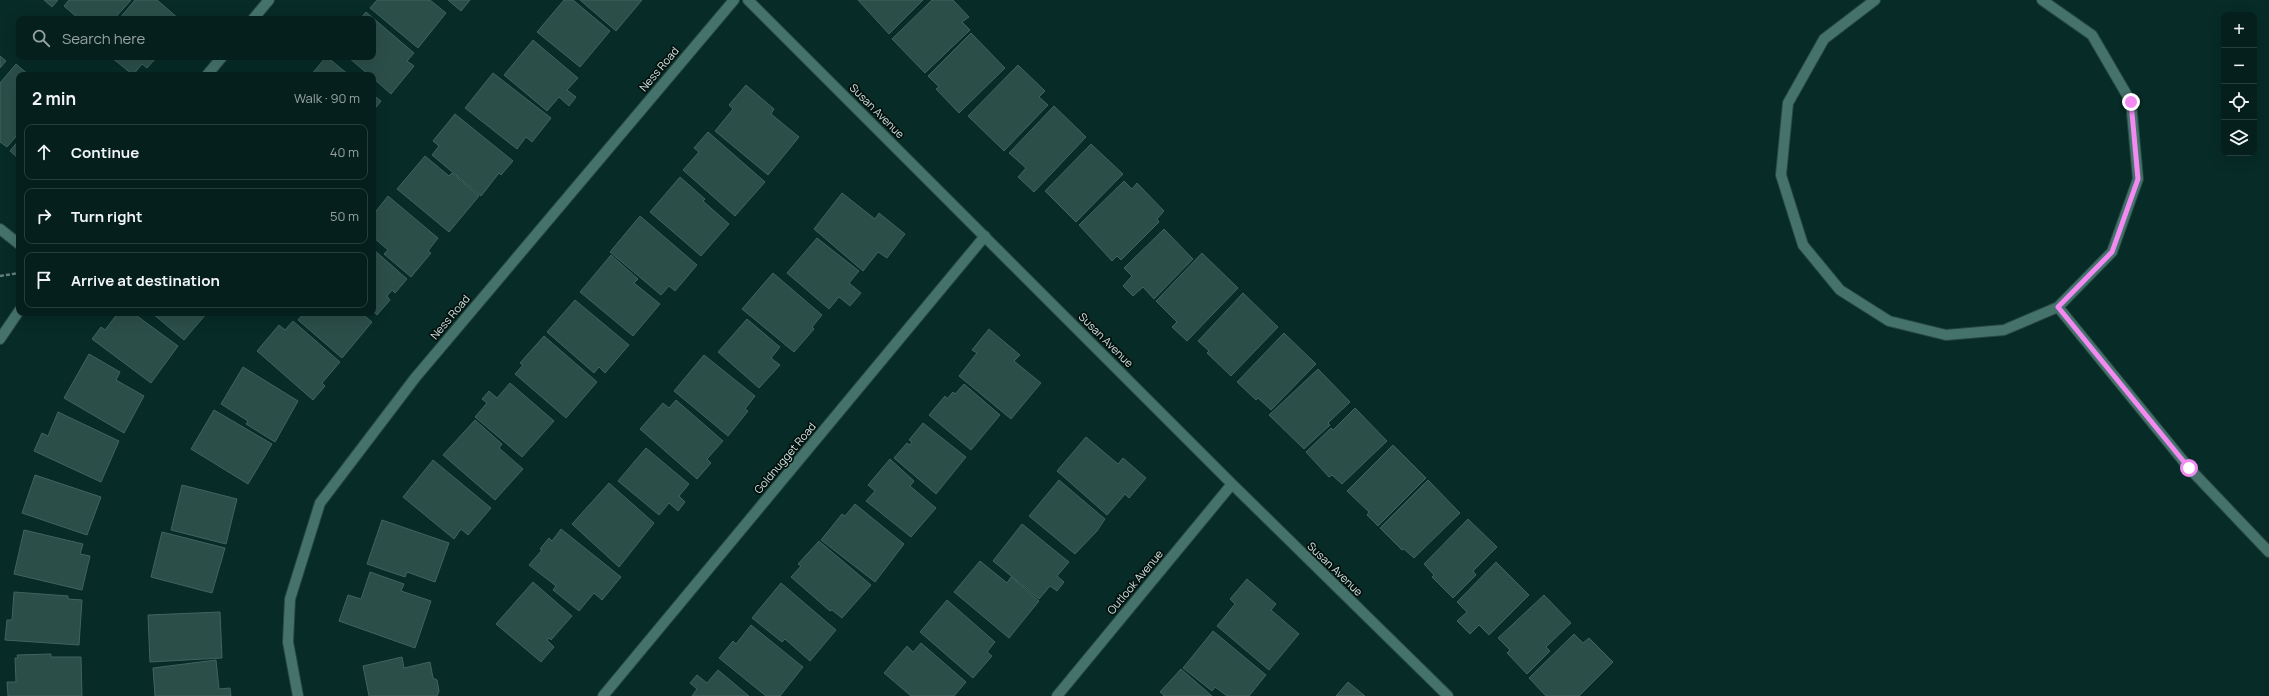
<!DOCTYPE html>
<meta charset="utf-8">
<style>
:root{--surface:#05201c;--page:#132d29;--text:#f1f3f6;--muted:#97a3a3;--line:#263e3b}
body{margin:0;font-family:Manrope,sans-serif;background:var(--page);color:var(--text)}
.controls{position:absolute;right:12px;top:12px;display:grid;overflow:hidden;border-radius:8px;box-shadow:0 4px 16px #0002}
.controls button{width:36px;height:36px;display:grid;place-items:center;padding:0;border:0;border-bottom:1px solid var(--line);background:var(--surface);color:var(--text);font:20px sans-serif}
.stop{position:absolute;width:12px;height:12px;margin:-9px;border:3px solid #f38af2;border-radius:50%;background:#fff}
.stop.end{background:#f38af2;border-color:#fff;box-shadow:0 1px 4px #0008}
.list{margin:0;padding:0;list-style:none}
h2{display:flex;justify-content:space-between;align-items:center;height:52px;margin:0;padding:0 16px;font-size:17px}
h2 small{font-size:13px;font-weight:400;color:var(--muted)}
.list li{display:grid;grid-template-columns:26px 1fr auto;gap:12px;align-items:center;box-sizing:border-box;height:56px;margin:0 8px 8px;padding:0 8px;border:1px solid var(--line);border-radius:8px}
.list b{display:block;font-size:15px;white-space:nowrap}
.list em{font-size:13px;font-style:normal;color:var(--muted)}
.icon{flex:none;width:22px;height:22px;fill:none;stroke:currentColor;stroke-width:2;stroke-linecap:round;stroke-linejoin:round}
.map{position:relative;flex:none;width:2269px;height:696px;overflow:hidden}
.search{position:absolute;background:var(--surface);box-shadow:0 4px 16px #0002;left:16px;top:16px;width:360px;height:44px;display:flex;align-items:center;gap:10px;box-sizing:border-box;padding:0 14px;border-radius:8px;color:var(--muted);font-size:15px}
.panel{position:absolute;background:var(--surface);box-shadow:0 4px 16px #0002;left:16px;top:72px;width:360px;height:244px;border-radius:8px}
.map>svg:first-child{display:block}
.building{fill:#2c4e49;stroke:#41635e}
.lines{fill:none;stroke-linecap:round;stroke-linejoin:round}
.minor-casing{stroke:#274843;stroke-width:12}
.path{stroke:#65817c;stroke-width:2.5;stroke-dasharray:4 2;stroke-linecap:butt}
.minor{stroke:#45736c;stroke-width:10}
.route{stroke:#f38af2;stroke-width:5}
.labels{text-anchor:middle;stroke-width:3.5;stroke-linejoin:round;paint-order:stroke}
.street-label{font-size:11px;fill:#cfe2de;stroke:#04110f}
</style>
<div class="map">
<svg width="2269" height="696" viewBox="0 0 2269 696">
<rect width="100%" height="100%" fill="#072b26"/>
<path class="building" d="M44 0H58L52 7Z
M69 0H131L114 19H79L64 6Z
M135 0H157L179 19H119Z
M377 0H430L446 13 418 48 370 8Z
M448 0H470L461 11Z
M564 0H573L610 31 580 67 537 32Z
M580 0H642L616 31Z
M858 0H923L889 34Z
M932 0H953L969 17 962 22 970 30 925 73 892 39Z
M366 12 414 53 407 61 414 66 391 94 373 78V75H369L348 57H373V19H360Z
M971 33 1005 68 959 113 936 89 939 87 928 76Z
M533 40 578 78 567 90 576 97 569 106 559 97 547 111 504 75Z
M0 56 6 61 0 68Z
M111 57H157L147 68 142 64 133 75Z
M326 57H327L349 75H311Z
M16 64 29 75H19V133L7 147 0 142V83Z
M1018 65 1045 91 1039 97 1048 105 1004 151 968 116Z
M493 73 551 118 532 142 526 137 517 149 465 108Z
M746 85 774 109 771 114 799 137 768 175 715 131 733 109 729 105Z
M373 95 381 101 373 111Z
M1054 106 1086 137 1034 192 1018 177 1026 168 1009 153Z
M455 114 513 161 501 175 499 173 481 196 432 155 439 146 433 141Z
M708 132 765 182 735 216 683 170 699 152 694 148Z
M19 140V159L10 151Z
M1091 144 1123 174 1076 222 1045 191Z
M425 156 449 176 452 173 479 196 449 232 397 189Z
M680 177 705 199 703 201 729 224 701 256 650 212Z
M1124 181 1132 189 1137 183 1164 211 1157 219 1159 222 1121 260 1117 256 1112 261 1079 225Z
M842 193 875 219 879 213 905 234 887 258 878 252 863 271 814 229Z
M388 196 438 238 428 251 431 253 411 277 384 254 388 250 373 237V215Z
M640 216 697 265 675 291 669 286 661 295 610 252Z
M1164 229 1193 259 1154 299 1143 287 1133 296 1123 286 1132 276 1124 268Z
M817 238 859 271 849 283 861 293 850 306 839 297 829 309 787 273Z
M373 249 407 279 395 293 392 290 387 296 390 300 377 315 373 311Z
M1202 253 1238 288 1187 341 1172 327 1177 322 1156 301Z
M611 255 638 279 634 283 660 304 633 336 580 292Z
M773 273 822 315 812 327 814 329 794 352 742 309Z
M1243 293 1278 327 1231 376 1207 353 1209 351 1198 341Z
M575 300 629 345 605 373 599 367 594 373 547 332Z
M118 313H133L178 346 151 383 92 339 101 327 105 330Z
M152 313H205L206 314 184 340Z
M304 313H361L372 322 342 358 298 320Z
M747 319 780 347 771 358 780 365 759 388 718 352Z
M293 321 340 362 322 383 325 386 313 400 257 351 279 325 285 330Z
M989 329 1020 355 1014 361 1041 383 1011 419 959 376 977 353 972 350Z
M1284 333 1316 364 1271 410 1258 398 1256 400 1237 382Z
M544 336 597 382 566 418 515 374 523 365 520 363Z
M89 354 120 372 116 380 144 396 124 433 64 398Z
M704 355 755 396 745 409 748 411 728 436 674 391Z
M243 367 298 401 275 442 246 424 248 421 221 404Z
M1318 369 1350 402 1328 423 1330 425 1304 449 1269 415Z
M510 383 554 421 522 457 475 417 487 403 482 399 489 391 497 398Z
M964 384 1000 415 971 450 929 415 945 396 947 399 953 392 955 394Z
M676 400 723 441 707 459 711 463 697 479 640 429 663 403 669 408Z
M1355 408 1387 441 1342 484 1332 475 1329 477 1306 452 1331 428 1333 430Z
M214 410 272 444 248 484 191 449Z
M58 412 119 441 101 482 34 451 42 433 48 436Z
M475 420 502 444 499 448 523 469 495 500 443 455Z
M923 423 966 457 936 494 894 458 907 443 910 445 912 442 909 440Z
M1086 437 1118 464 1123 458 1146 478 1129 498 1125 494 1107 515 1057 471Z
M1393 445 1426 478 1378 526 1367 515 1369 512 1347 491Z
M646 448 689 484 679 496 685 502 678 511 669 503 659 515 618 481Z
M890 459 914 481 910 486 936 508 911 537 866 501 875 491 868 485Z
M433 460 491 508 468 535 461 529 454 539 403 497Z
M35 475 101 497 87 535 22 513Z
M1059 480 1105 519 1097 531 1075 554 1029 516Z
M1428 480 1460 513 1414 558 1404 549 1402 550 1380 528Z
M609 483 654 523 619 567 572 524Z
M182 485 237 499 226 544 171 530Z
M855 504 904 544 875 582 821 540 842 514 845 516Z
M1468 519 1497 547 1473 571 1476 575 1453 598 1432 577 1434 575 1424 564Z
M382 520 449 543 435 582 407 572 405 577 367 564Z
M1022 524 1069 562 1057 576 1064 582 1057 591 1050 586 1039 599 993 561Z
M561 529 621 577 602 600 594 593 579 611 553 590 556 586 529 565 542 550 540 549 549 538 552 541Z
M24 530 83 544 80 554 90 556 82 590 14 574Z
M162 532 225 548 212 593 151 577Z
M819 541 871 585 842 618 832 610 830 611 791 577 801 566 798 564Z
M980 561 1007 583 1011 577 1039 601 1009 638 954 592Z
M1496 562 1529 595 1489 635 1479 625 1470 634 1457 621 1467 612 1457 602Z
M370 572 404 584 401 591 431 601 415 648 339 621 348 595 361 599Z
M1247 579 1276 604 1271 610 1299 634 1269 670 1217 626 1235 604 1230 599Z
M533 582 572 616 551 640 549 638 547 640 554 647 541 662 496 624Z
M781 583 836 630 810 661 785 639 782 642 752 618Z
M14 592 68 596V599L82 600 79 645 5 640 7 620H12Z
M1544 595 1571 623 1546 647 1550 651 1527 674 1507 653 1510 650 1498 638Z
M947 600 995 642 987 652 992 656 973 678 920 632Z
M220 612 222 658 150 662 148 615Z
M751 625 803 667 780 696H766L719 658 733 641 736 644Z
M1213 631 1266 675 1249 696H1227L1215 687 1212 691 1183 668Z
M1574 634 1583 643 1589 638 1613 662 1579 696H1546L1529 678Z
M921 643 966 682 954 696H911L884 673 907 646 913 652Z
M51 654V657H81L82 696H8L7 682H16L15 658H18L17 655Z
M402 657 404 668 430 662 433 678 437 680 439 691 437 696H369L363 666Z
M216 660 219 689 230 688 231 696H155L153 668Z
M1181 669 1212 696H1163L1164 695 1160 692Z
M718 670 749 696H692L697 689 690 683 697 675 707 683Z
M1348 682 1365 696H1336Z"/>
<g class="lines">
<defs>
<path id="minor" d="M748 0 1232 484 1448 696
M1875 0 1824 39 1788 103 1781 175 1803 245 1840 290 1889 321 1946 335 2004 330 2058 307 2112 252 2138 179 2131 102 2092 35 2042 0
M253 19 269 0
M207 75 222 57
M0 229 19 244
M2058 307 2189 468 2269 552
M0 339 19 311
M298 696 288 642 290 599 320 503 415 378 734 0
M603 696 985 236
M1057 696 1232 484"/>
</defs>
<use href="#minor" class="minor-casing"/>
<path class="path" d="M0 276 19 273"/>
<use href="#minor" class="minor"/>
</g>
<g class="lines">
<path class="route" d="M2131 102 2138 179 2112 252 2058 307 2189 468"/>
</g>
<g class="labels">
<g class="street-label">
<text transform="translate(659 69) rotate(-50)" y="4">Ness Road</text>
<text transform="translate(877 111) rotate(45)" y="4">Susan Avenue</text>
<text transform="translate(450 317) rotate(-50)" y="4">Ness Road</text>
<text transform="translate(1106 340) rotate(45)" y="4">Susan Avenue</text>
<text transform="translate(785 458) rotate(-50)" y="4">Goldnugget Road</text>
<text transform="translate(1335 569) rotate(44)" y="4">Susan Avenue</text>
<text transform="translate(1135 582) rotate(-50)" y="4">Outlook Avenue</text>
</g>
</g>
</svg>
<div class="controls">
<button>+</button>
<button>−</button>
<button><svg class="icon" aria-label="locate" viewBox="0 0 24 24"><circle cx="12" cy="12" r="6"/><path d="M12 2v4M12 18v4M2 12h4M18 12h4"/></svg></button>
<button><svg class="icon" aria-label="layers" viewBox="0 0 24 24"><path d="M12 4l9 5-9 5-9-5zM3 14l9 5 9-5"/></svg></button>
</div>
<div class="stop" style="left:2189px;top:468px"></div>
<div class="stop end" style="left:2131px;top:102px"></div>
<div class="search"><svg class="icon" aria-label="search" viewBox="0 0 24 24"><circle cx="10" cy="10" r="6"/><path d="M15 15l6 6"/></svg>Search here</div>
<section class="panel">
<h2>2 min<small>Walk · 90 m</small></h2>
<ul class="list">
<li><svg class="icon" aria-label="ahead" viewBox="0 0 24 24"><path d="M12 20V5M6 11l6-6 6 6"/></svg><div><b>Continue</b></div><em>40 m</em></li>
<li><svg class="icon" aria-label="right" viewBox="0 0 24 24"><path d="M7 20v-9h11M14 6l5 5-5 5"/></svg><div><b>Turn right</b></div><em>50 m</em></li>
<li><svg class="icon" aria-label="arrive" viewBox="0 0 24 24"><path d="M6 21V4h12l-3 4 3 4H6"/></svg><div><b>Arrive at destination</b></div></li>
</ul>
</section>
</div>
